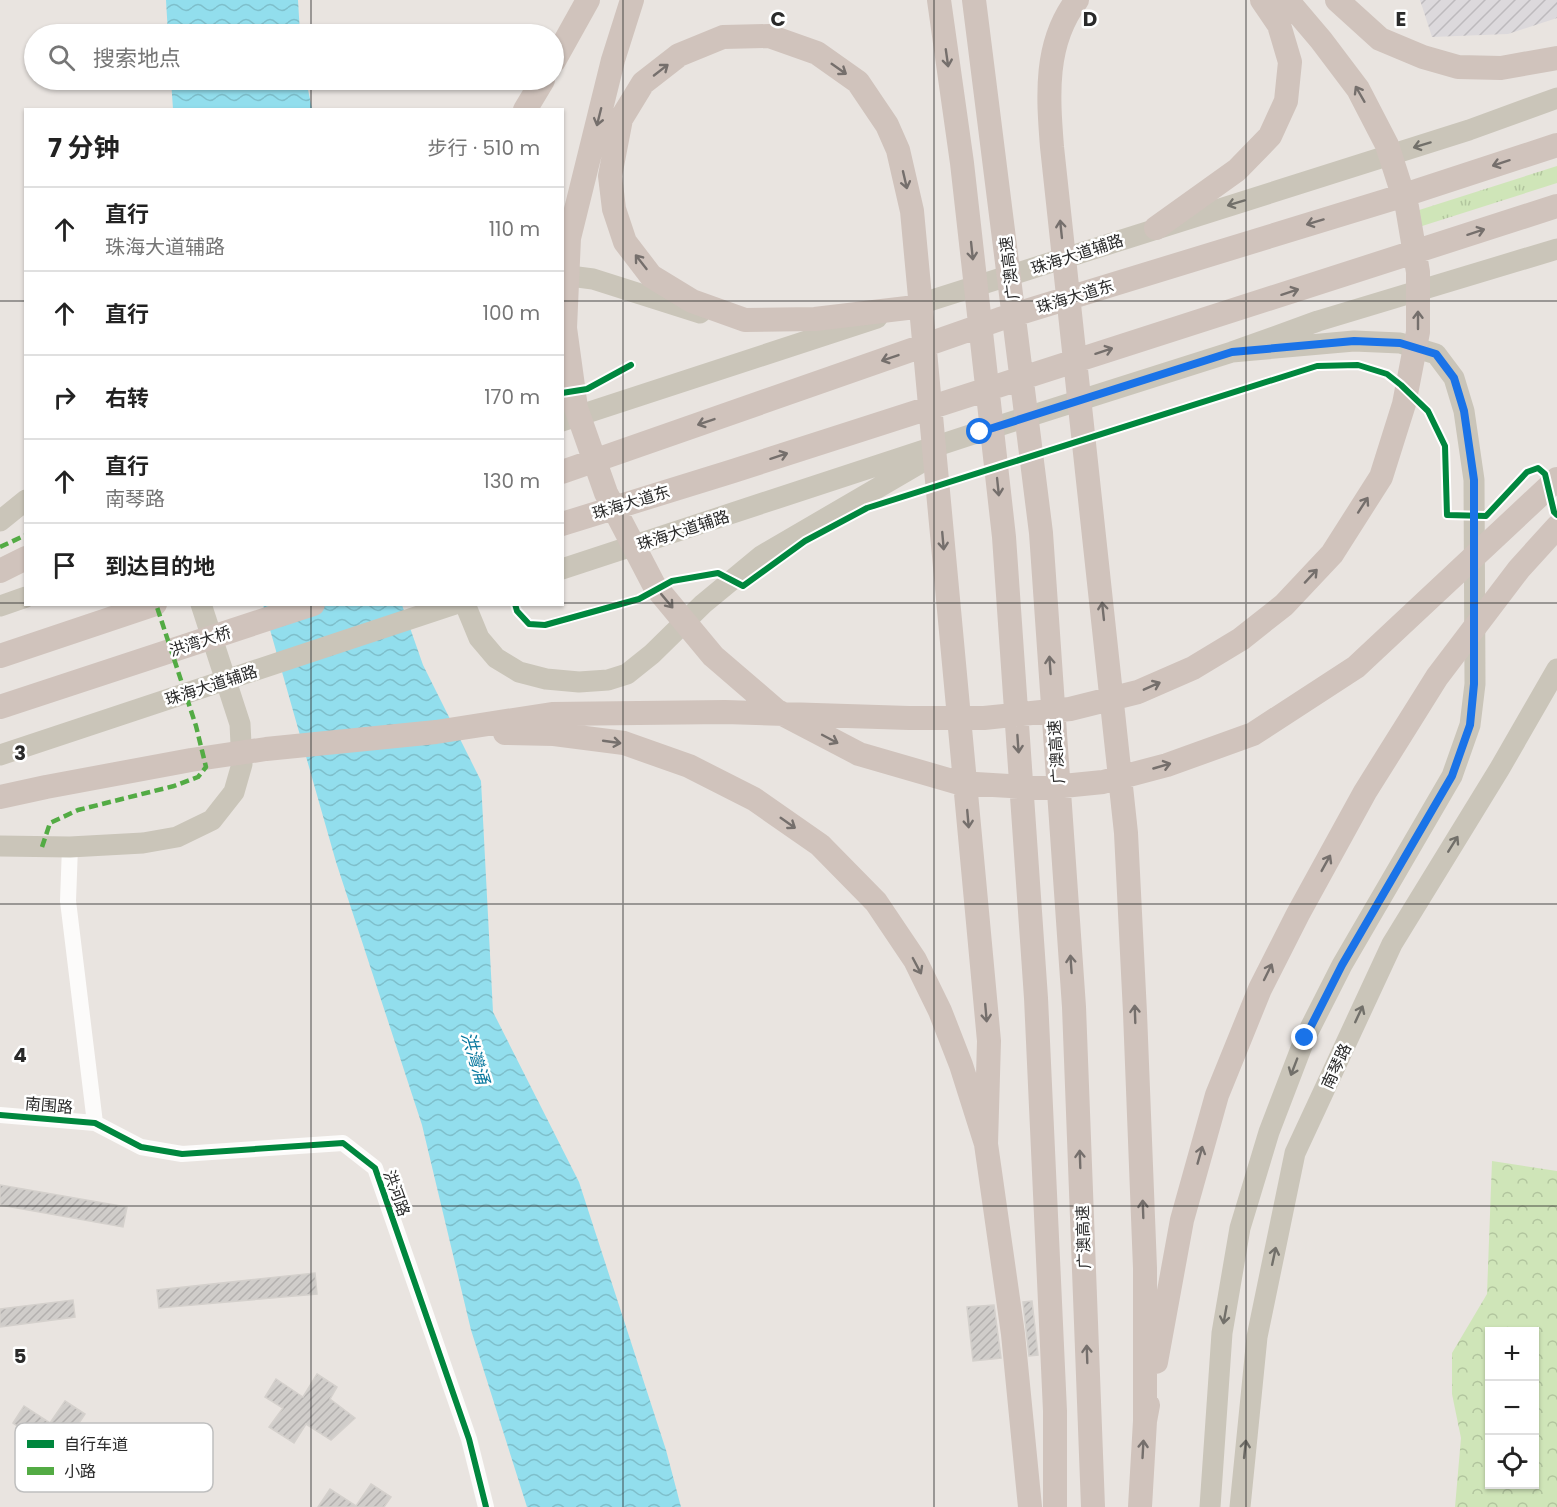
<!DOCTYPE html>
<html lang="zh">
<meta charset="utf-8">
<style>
:root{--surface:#fff;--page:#f2f2f2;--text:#222;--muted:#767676;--line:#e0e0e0}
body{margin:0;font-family:Poppins,"Noto Sans SC",sans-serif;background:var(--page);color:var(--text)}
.controls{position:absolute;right:18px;bottom:18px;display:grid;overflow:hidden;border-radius:0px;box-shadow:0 2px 4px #0004}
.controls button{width:54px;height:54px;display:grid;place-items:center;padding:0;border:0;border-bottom:2px solid var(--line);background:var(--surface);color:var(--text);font:30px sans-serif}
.stop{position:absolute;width:18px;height:18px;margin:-14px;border:4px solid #1a73e8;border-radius:50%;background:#fff}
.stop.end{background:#1a73e8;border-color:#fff;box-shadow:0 2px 6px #0008}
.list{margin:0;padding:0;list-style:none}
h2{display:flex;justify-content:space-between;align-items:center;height:78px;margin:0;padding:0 24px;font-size:26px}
h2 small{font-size:20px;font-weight:400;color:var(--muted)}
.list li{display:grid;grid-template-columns:39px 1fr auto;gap:18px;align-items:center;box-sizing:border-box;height:84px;padding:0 24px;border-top:2px solid var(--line)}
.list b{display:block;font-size:22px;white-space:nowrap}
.list p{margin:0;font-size:20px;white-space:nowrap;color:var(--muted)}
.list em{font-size:20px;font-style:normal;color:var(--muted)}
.icon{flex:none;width:33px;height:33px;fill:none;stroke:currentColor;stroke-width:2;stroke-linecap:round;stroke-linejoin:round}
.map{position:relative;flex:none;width:1557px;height:1507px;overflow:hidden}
.search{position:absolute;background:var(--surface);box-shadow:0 2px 4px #0004;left:24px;top:24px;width:540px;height:66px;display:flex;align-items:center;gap:15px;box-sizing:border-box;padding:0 21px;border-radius:33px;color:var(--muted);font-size:22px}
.panel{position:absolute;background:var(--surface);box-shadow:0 2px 4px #0004;left:24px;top:108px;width:540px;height:498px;border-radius:0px}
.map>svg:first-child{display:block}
.industrial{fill:url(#industrial-furrows)}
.grass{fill:url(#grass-tufts)}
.forest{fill:url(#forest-crowns);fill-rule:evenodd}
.water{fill:url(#water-waves)}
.building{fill:url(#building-hatch);stroke:#d4d0cc;stroke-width:1.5}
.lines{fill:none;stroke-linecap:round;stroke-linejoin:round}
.minor{stroke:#fcfbfa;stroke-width:16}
.major{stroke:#cac5b9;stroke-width:21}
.highway{stroke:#d0c3bc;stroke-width:24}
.quiet{stroke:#53ab44;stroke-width:4.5;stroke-dasharray:9 4.5;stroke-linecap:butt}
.cycleway-casing{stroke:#fff;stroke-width:10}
.cycleway{stroke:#00873e;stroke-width:6}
.oneway{stroke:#756f6c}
.oneway2{stroke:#72706a}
.route{stroke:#1a73e8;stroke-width:8}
.grid{fill:none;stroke:#2a2a2a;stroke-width:1.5;stroke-opacity:0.55}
.labels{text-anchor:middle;stroke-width:5;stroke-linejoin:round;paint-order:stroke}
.street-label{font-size:16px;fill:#2a2a2a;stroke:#fff}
.water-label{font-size:18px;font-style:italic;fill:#0a799f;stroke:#fff}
.key{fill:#fff;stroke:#bfbfbf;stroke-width:1.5}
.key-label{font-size:16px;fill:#2a2a2a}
.grid-label{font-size:20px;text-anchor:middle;font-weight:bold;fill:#2a2a2a;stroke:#fff;stroke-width:5;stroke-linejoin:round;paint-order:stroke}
</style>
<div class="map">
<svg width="1557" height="1507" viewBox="0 0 1557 1507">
<defs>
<pattern id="industrial-furrows" width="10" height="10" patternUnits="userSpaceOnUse" patternTransform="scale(1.5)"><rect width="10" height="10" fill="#dcd9dc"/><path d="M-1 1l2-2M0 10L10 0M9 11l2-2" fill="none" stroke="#bdbabd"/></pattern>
<pattern id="grass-tufts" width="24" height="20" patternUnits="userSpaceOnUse" patternTransform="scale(1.5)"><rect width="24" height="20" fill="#cfe5b8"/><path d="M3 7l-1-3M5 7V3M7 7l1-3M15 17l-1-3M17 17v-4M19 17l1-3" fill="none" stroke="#b2c59e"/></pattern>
<pattern id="forest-crowns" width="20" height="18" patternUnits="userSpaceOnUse" patternTransform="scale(1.5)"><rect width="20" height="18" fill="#cfe5b8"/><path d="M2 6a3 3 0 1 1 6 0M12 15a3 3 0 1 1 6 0" fill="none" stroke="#b2c59e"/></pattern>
<pattern id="water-waves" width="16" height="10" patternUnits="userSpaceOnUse" patternTransform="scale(1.5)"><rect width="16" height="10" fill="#92deed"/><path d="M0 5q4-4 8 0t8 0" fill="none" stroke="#7ebfcb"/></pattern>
<pattern id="building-hatch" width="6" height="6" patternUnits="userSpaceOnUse" patternTransform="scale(1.5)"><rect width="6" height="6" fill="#d0cdca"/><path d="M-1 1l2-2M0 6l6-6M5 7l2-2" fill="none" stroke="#b3b0ae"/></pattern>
</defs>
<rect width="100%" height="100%" fill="#e9e4e0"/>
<path class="industrial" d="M1420 0H1557V18L1508 34 1432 37Z"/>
<path class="grass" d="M1557 166V183L1419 227 1416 211Z"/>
<path class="forest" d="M1492 1161 1557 1171V1507H1455L1461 1438 1452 1394V1353L1487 1294ZM1490 1332H1534V1484H1490Z"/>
<path class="water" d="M166 0H298L300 34H168Z
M171 80H306L312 109H173Z
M263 605H402L423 665 481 781 493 1012 579 1182 666 1450 681 1507H527L471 1330 422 1125 336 862Z"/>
<path class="building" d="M0 1185 127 1207 123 1227 0 1205Z
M315 1273 317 1294 159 1308 157 1290Z
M73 1300 75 1317 0 1327V1309Z
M1032 1301 1038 1355 1029 1356 1023 1302Z
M994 1305 1001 1358 973 1361 967 1307Z
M317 1374 337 1387 330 1399 355 1418 331 1440 306 1424 294 1443 269 1427 283 1408 265 1397 276 1379 303 1397Z
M65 1401 85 1414 77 1426 103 1445 78 1467 54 1451 41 1470 17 1455 30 1435 13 1423 24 1406 50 1423Z
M371 1484 391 1497 384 1507H318L330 1489 356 1506Z"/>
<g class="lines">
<path class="minor" d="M70 847 68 901 95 1123
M0 1115 95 1123 141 1147 182 1154 343 1143 375 1168 469 1439 486 1507"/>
<path class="major" d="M562 275 593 279 700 313
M907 308 1469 130 1557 98
M562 421 877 318
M0 521 26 500
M562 569 967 436 1232 352 1318 321 1557 249
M465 604 479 638 496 658 519 672 546 679 579 682 608 680 627 674 652 654 703 604 761 556 929 458
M0 606 26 597
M0 755 455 604
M0 846 70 847 143 843 177 837 212 820 234 792 242 764 240 724 201 604
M1210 1507 1222 1333 1240 1228 1269 1132 1305 1038 1342 965 1452 776 1470 725 1475 684 1474 480 1464 411 1454 378 1436 354 1400 343 1354 341 1232 352
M1240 1507 1257 1337 1295 1153 1392 944 1500 768 1557 669"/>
<path class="highway" d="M632 0 613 60 569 238 565 328 576 408 606 493 654 585 713 656 777 711 859 754 959 783 1043 788 1103 782 1167 765 1253 734 1356 667 1557 479
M939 0 962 163 1004 537 1036 998 1055 1411V1507
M974 0 1041 533 1074 1007 1093 1507
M1077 0C1044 43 1048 96 1052 147L1126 833 1135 1013 1145 1268V1421
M1337 0 1380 39 1423 57 1458 67 1501 68 1557 58
M554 61 588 0
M525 110 543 80
M1156 228 1237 170 1270 136 1286 101 1290 62 1279 25 1262 0
M907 308 815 319 745 320 692 301 651 276 625 242 614 209 610 176 621 119 643 83 679 55 723 37 769 36 817 53 858 82 887 125 898 150 912 211 989 1041 986 1144
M562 472 1000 319 1395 198 1557 145
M562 524 730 472 1557 206
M0 571 26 558
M0 656 155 604
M0 707 313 604
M505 733 554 734 624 743 689 766 754 799 820 845 876 902 915 960 940 1011 961 1065 986 1144 1013 1334 1030 1507
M0 797 46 787 191 760 266 749 436 732 552 714 725 712 909 718H984L1070 709 1138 692 1193 668 1241 639 1284 605 1332 554 1381 477 1404 404 1418 332V272L1407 207 1387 145 1358 89 1321 40 1287 0
M1156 1362 1182 1220 1217 1095 1260 989 1298 914 1365 792 1437 677 1519 569 1557 527
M1140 1507 1145 1421 1148 1405"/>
<path class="quiet" d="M0 547 26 535
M42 847 50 823 78 810 174 786 198 777 206 767 196 726 156 604"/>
<defs>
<path id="cycleway" d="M562 393 587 389 631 365
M515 604 517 611 529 624 545 625 639 599 672 581 718 573 743 586 805 541 867 508 1317 366 1358 365 1387 374 1401 385 1428 411 1445 446 1447 515 1486 516 1527 472 1538 468 1545 474 1554 512 1557 515
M0 1115 95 1123 141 1147 182 1154 343 1143 375 1168 469 1439 486 1507"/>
</defs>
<use href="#cycleway" class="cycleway-casing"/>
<use href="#cycleway" class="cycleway"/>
</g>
<defs><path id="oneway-shaft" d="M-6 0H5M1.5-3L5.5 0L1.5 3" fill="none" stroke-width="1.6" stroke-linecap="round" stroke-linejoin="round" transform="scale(1.5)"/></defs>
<g class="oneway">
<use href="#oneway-shaft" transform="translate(947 58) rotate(82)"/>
<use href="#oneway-shaft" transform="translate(839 69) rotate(35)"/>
<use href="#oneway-shaft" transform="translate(661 70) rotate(-38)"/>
<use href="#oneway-shaft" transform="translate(1360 94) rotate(-120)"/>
<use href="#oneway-shaft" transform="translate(599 117) rotate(104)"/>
<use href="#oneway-shaft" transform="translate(1501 163) rotate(162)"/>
<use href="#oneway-shaft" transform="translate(905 180) rotate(77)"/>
<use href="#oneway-shaft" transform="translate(1315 222) rotate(163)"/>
<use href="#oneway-shaft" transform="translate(1061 229) rotate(-96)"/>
<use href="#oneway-shaft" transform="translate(1476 232) rotate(-18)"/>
<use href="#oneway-shaft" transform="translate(972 251) rotate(84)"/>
<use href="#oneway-shaft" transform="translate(641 262) rotate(-128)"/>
<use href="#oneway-shaft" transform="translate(1290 292) rotate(-18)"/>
<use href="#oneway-shaft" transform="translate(1418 320) rotate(-90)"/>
<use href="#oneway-shaft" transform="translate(1104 351) rotate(-18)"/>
<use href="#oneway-shaft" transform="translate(890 358) rotate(161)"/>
<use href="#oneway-shaft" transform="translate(706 422) rotate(161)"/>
<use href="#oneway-shaft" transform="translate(779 456) rotate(-18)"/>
<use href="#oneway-shaft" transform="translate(998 487) rotate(84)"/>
<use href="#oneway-shaft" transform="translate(1363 505) rotate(-57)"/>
<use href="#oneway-shaft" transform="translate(943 541) rotate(85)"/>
<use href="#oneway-shaft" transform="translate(1311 576) rotate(-47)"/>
<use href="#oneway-shaft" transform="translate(667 601) rotate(50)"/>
<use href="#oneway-shaft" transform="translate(1103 611) rotate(-96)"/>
<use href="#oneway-shaft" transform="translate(1050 665) rotate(-94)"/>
<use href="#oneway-shaft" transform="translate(1152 686) rotate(-24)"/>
<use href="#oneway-shaft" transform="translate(830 739) rotate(28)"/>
<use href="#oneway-shaft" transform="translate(612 742) rotate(8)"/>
<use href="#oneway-shaft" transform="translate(1018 744) rotate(86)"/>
<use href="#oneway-shaft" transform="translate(1162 766) rotate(-16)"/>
<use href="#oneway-shaft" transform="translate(968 819) rotate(85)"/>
<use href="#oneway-shaft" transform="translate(788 823) rotate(35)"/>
<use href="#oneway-shaft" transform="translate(1326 863) rotate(-61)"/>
<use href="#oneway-shaft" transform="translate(1071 964) rotate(-94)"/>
<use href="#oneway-shaft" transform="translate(917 966) rotate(62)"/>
<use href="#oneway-shaft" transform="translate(1268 972) rotate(-64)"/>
<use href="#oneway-shaft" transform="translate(986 1013) rotate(85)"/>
<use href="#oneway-shaft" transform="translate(1135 1014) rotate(-92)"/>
<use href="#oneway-shaft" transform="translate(1200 1155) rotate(-74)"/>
<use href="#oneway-shaft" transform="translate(1080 1159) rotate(-92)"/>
<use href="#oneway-shaft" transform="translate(1143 1209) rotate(-92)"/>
<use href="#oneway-shaft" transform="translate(1087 1354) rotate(-92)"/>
<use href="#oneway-shaft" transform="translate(1143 1449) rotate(-87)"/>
</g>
<g class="oneway2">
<use href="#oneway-shaft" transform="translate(1422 145) rotate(163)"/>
<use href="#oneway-shaft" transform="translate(1236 203) rotate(163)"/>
<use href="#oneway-shaft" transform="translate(1453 844) rotate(-58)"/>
<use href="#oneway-shaft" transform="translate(1359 1014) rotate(-65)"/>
<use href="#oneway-shaft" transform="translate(1294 1067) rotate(111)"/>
<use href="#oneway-shaft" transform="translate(1274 1256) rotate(-78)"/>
<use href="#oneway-shaft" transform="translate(1225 1315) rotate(100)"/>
<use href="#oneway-shaft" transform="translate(1245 1449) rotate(-84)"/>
</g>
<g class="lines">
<path class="route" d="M980 432 1232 352 1354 341 1400 343 1436 354 1454 378 1464 411 1474 480V684L1470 725 1452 776 1342 965 1305 1038"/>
</g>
<path class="grid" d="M311 0V34M623 0V1507M934 0V1507M1246 0V1507M311 80V110M0 301H26M562 301H1557M0 603H26M562 603H1557M311 604V1507M0 904H1557M0 1206H1557"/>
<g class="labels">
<g class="street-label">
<text transform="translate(1077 254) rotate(-18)" y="6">珠海大道辅路</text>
<text transform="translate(1009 268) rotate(-97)" y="6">广澳高速</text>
<text transform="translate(1075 296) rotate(-17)" y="6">珠海大道东</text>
<text transform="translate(631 502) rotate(-17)" y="6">珠海大道东</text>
<text transform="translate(683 530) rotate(-18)" y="6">珠海大道辅路</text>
<text transform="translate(200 641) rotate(-18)" y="6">洪湾大桥</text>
<text transform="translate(211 685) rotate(-18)" y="6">珠海大道辅路</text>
<text transform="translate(1056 752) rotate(-94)" y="6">广澳高速</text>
<text transform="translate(1336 1066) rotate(-65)" y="6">南琴路</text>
<text transform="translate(49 1105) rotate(5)" y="6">南围路</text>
<text transform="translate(397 1193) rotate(70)" y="6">洪河路</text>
<text transform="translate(1083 1237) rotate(-92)" y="6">广澳高速</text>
</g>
<g class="water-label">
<text transform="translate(475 1058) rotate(73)" y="6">洪灣涌</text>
</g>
</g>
<rect x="15" y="1423" width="198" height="69" rx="9" class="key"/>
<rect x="27" y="1440" width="27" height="8" fill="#00873e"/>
<rect x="27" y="1467" width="27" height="8" fill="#53ab44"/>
<g class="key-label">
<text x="64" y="1450">自行车道</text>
<text x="64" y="1477">小路</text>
</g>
<g class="grid-label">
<text x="778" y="26">C</text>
<text x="1090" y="26">D</text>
<text x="1401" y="26">E</text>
<text x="20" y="760">3</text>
<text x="20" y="1062">4</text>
<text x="20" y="1363">5</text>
</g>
</svg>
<div class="controls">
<button>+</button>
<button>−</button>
<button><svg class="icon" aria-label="locate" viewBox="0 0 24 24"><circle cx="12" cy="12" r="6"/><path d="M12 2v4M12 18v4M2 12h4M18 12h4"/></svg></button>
</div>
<div class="stop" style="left:980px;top:432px"></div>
<div class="stop end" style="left:1305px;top:1038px"></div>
<div class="search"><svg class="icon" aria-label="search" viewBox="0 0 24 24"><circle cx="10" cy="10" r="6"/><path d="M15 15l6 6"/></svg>搜索地点</div>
<section class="panel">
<h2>7 分钟<small>步行 · 510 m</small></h2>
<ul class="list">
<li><svg class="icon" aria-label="ahead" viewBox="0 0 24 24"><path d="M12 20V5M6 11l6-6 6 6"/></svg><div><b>直行</b><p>珠海大道辅路</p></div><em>110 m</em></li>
<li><svg class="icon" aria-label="ahead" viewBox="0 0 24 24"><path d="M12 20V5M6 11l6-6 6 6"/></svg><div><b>直行</b></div><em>100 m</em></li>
<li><svg class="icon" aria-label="right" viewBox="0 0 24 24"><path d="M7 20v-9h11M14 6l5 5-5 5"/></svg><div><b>右转</b></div><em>170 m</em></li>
<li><svg class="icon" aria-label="ahead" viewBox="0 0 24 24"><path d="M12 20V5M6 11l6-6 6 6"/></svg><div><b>直行</b><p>南琴路</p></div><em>130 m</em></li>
<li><svg class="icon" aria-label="arrive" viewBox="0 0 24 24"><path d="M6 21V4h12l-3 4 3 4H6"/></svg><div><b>到达目的地</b></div></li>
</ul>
</section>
</div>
